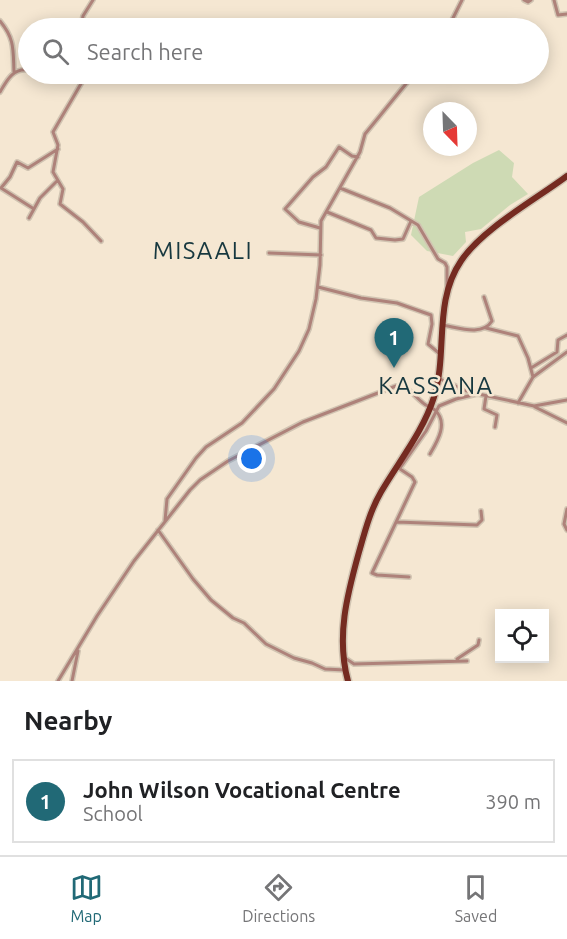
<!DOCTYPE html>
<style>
:root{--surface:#fff;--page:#f2f2f2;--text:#202124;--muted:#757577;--line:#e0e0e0;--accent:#216976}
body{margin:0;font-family:Ubuntu,sans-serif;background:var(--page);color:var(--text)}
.controls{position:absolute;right:18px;bottom:18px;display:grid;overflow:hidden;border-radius:0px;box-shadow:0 3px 15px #0003}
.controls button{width:54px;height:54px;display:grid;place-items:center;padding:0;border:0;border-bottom:2px solid var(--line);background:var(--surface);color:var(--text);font:30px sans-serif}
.compass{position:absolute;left:423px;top:102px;width:54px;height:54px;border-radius:50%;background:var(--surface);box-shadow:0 3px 15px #0003;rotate:157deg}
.you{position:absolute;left:252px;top:459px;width:21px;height:21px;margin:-15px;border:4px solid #fff;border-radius:50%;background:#1a73e8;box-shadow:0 0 0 9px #1a73e833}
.badge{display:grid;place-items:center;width:39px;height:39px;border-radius:50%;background:var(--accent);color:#fff;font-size:20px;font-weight:700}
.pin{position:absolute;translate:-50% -50px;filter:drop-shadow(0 2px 3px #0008)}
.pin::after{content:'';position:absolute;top:32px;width:21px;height:18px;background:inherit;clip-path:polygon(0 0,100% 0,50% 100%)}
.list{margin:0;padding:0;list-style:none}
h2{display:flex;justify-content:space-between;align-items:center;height:78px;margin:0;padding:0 24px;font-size:26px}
h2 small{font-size:20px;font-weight:400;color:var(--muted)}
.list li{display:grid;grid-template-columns:39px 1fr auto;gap:18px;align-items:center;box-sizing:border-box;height:84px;margin:0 12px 12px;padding:0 12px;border:2px solid var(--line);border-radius:0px}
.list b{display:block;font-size:22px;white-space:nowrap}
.list p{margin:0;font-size:20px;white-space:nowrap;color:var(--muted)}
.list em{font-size:20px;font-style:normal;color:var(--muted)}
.icon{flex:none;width:33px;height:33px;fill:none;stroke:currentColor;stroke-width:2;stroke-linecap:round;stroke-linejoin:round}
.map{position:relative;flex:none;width:567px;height:681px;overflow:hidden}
.search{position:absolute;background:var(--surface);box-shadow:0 3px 15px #0003;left:18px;right:18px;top:18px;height:66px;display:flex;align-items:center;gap:15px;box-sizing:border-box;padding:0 21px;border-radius:33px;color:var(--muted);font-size:22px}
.sheet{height:174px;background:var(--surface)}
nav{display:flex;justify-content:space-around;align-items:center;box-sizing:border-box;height:84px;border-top:2px solid var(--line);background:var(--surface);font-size:16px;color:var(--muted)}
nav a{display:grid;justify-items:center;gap:3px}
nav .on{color:var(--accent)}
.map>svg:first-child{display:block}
.green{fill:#cedab4}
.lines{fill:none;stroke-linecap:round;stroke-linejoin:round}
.street-casing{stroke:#d1c4b2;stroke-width:6}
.primary-casing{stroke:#d1c4b2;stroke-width:9}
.street{stroke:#ae827a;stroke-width:3}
.primary{stroke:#752b21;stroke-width:6}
.labels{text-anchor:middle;stroke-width:5;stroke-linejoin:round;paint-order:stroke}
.quarter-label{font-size:24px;letter-spacing:1.5px;fill:#17383f;stroke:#f5e7d2}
</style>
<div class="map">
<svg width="567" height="681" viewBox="0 0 567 681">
<rect width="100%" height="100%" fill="#f5e7d2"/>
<path class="green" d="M499 150 514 163 512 177 528 194 510 205 481 229 465 232 466 242 453 256 427 251 411 235 419 197 473 163Z"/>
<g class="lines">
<defs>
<path id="street" d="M524 0 528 2 531 0
M554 0 558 15 567 14
M0 21C15 39 13 50 14 72
M81 28 83 16 93 0
M448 28 462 0
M40 74 75 77 83 76
M82 74V82L53 132 58 145 53 172 63 189 60 204 83 222 101 241
M0 92C7 80 13 68 28 70
M340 188 390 208 418 225 438 259 445 263 447 267V288
M34 209 1 188 10 177 17 162 28 168 58 149
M327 212 371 230 376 238 395 240 403 239 411 221
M29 218 40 198 57 181
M320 228 299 222 285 209 313 177 326 167 339 147 352 156 358 157
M269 253 321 255
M318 287 361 298 397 303 431 315 432 324 428 344 440 354
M442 325C457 327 482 337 492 321L484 297
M486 328 518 336 528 358 533 377
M531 368 557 352 558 340 567 335
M440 379 469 392 534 406 567 400
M486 396 484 409 497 415 495 427
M518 403 533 377 567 352
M535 407 567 423
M397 467 412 477 415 482 372 573 377 575 409 577
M400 468 426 431 439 406 456 399 477 394
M567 509 564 524 567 530
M165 521 167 499 196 458 206 447 242 423 274 389 299 351 309 329 316 299 320 265 321 221 360 152 365 134 414 74
M397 522 477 525 482 520 481 511
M158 530 193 579 211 600 233 618 244 623 266 644 294 658 312 663 325 669 345 670
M345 658 354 664 467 661
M457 659 478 645 479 640
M58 681 97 616 134 561 190 490 200 480 228 461 303 422 396 386C410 387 412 394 423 403 426 406 431 407 435 410 449 423 437 442 430 454
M72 681 78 651"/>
<path id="primary" d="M348 681C336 637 347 595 359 552 365 531 370 511 381 492 399 461 423 432 434 397 448 353 433 302 461 261 482 229 535 200 567 176"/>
</defs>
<use href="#street" class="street-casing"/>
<use href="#primary" class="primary-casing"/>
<use href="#street" class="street"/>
<use href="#primary" class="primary"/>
</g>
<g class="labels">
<g class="quarter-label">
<text x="203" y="259">MISAALI</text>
<text x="436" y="394">KASSANA</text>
</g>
</g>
</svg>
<div class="controls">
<button><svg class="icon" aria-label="locate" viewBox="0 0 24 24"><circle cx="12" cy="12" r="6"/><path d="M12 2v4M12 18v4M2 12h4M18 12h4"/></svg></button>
</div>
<svg class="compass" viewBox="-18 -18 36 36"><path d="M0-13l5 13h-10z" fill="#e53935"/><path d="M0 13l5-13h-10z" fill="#757577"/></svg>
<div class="you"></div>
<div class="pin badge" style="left:394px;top:368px">1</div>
<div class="search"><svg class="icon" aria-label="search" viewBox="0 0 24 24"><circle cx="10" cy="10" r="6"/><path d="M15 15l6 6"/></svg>Search here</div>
</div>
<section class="sheet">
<h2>Nearby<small></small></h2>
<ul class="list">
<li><span class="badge">1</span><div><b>John Wilson Vocational Centre</b><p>School</p></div><em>390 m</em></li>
</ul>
</section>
<nav>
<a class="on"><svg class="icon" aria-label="map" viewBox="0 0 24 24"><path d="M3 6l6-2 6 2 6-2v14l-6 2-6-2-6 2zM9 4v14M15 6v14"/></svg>Map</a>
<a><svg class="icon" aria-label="directions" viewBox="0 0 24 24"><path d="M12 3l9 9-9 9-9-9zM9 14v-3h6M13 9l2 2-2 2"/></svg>Directions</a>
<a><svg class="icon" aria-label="saved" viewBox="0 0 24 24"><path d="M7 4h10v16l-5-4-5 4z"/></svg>Saved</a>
</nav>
